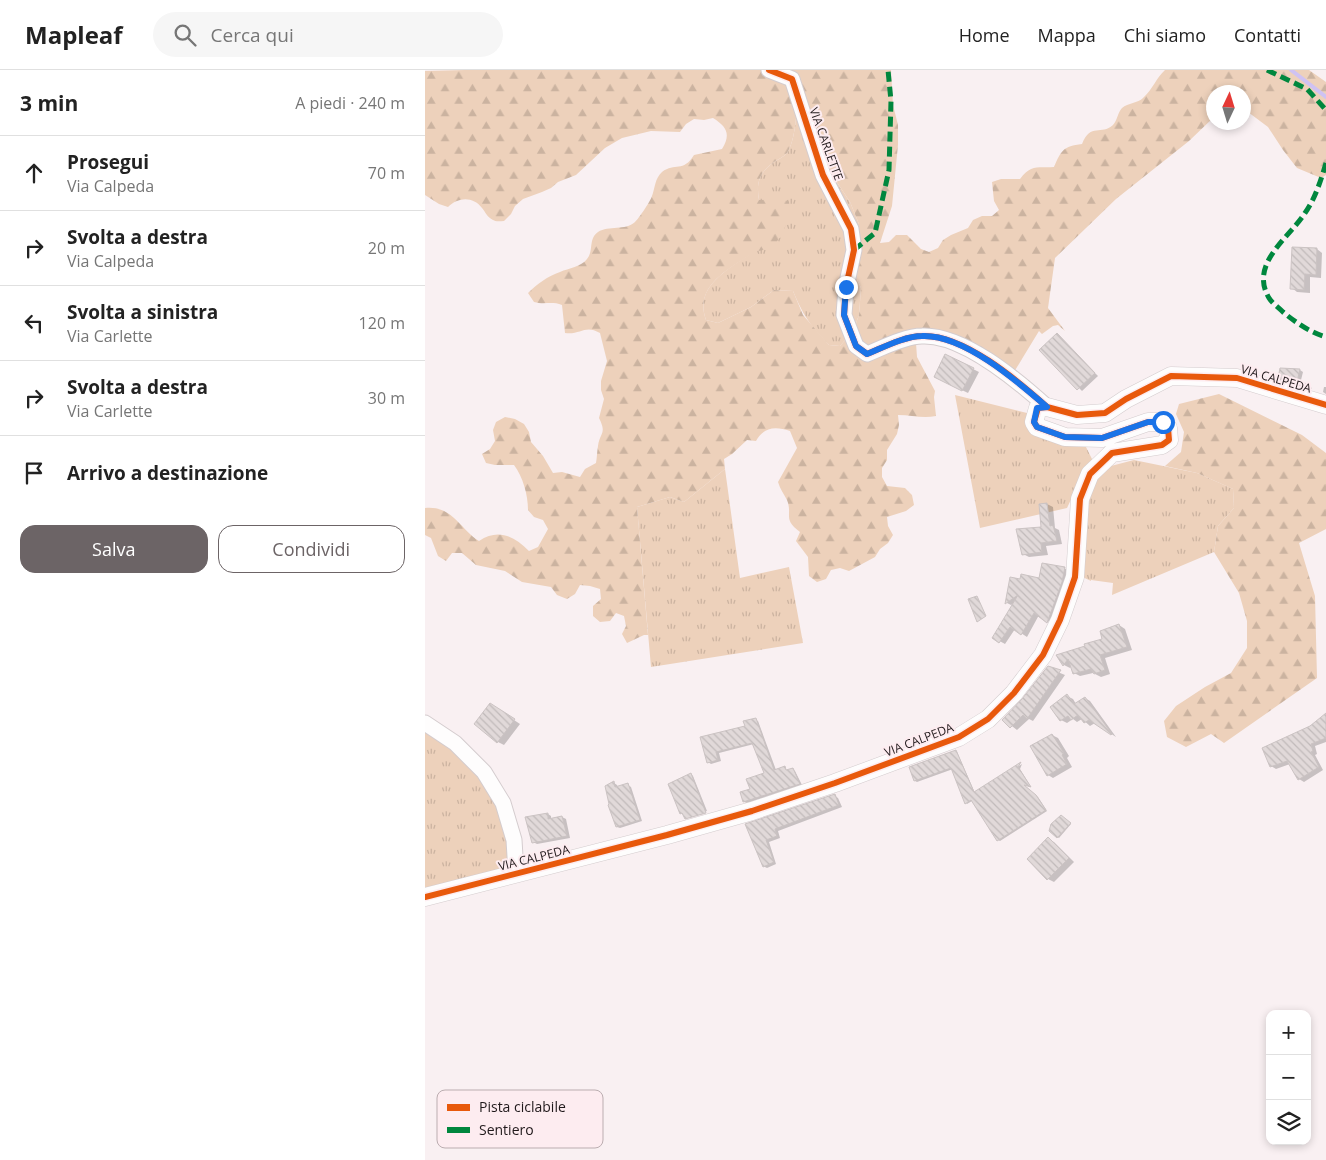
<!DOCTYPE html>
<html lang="it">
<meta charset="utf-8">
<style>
:root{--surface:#fff;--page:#f6f6f6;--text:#222;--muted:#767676;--line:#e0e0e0;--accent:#6c6466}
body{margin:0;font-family:"Open Sans",sans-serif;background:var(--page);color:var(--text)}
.controls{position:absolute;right:15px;bottom:15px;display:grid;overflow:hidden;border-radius:10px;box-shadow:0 2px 8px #0003}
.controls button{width:45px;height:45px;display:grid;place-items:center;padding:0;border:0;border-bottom:1px solid var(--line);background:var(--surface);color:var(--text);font:25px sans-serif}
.compass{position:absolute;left:781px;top:15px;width:45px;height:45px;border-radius:50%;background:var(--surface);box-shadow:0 2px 8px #0003;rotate:4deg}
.stop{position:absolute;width:15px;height:15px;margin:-11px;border:4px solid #1a73e8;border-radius:50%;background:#fff}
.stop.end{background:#1a73e8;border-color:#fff;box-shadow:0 1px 5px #0008}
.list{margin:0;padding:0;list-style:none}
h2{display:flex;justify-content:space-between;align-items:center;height:65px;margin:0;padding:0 20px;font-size:21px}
h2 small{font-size:16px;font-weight:400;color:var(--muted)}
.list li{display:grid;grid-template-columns:32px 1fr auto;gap:15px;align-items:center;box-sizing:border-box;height:75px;padding:0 20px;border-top:1px solid var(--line)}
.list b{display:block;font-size:19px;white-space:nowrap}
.list p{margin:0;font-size:16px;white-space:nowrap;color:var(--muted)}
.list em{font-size:16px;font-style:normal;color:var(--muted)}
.actions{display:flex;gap:10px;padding:15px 20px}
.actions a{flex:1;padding:11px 0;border:1px solid var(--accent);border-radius:15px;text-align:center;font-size:18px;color:var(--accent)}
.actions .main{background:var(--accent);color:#fff}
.icon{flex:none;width:28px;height:28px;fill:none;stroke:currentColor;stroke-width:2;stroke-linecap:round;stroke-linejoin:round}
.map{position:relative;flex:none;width:901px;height:1090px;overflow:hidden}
header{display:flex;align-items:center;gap:30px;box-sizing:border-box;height:70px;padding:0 25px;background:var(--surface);border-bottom:1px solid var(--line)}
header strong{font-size:24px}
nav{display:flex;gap:28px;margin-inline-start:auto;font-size:18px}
.search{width:350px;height:45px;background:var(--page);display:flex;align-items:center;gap:12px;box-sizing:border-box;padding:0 18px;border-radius:28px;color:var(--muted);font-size:19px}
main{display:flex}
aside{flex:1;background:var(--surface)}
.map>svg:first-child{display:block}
.grass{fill:url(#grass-tufts)}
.forest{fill:url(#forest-firs);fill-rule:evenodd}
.shadow{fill:#0003}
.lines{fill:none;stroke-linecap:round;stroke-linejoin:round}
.stream{stroke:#cfc2f3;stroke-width:4}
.building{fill:url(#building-back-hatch);stroke:#cbc3c3}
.minor-casing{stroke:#d4ccce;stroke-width:17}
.tertiary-casing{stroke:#d4ccce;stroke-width:19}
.minor{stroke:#fefdfd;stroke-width:15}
.tertiary{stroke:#fefdfd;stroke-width:18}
.quiet{stroke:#00873e;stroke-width:5;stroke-dasharray:10 5;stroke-linecap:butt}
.cycleway-casing{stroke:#fdecf0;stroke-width:9}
.cycleway{stroke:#e8590c;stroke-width:6}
.route{stroke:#1a73e8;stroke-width:6}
.labels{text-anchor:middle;stroke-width:4;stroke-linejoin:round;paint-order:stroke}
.street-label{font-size:12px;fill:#20191b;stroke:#fdecf0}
.key{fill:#fdecf0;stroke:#bbadb0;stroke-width:1}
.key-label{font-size:14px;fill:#20191b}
</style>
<header>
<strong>Mapleaf</strong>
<div class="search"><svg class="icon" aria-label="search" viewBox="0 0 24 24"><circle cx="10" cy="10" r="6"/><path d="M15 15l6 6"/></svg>Cerca qui</div>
<nav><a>Home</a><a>Mappa</a><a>Chi siamo</a><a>Contatti</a></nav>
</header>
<main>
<aside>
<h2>3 min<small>A piedi · 240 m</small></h2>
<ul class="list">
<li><svg class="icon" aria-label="ahead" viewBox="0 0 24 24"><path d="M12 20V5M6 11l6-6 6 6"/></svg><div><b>Prosegui</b><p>Via Calpeda</p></div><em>70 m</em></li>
<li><svg class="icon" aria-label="right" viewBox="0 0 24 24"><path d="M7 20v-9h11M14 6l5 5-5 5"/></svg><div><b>Svolta a destra</b><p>Via Calpeda</p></div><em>20 m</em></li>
<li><svg class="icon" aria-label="left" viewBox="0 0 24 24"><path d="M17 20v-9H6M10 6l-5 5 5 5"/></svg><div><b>Svolta a sinistra</b><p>Via Carlette</p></div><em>120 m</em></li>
<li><svg class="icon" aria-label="right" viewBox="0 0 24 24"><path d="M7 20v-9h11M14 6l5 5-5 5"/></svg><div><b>Svolta a destra</b><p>Via Carlette</p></div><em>30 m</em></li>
<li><svg class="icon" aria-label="arrive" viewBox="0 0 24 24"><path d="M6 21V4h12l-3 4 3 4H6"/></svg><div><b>Arrivo a destinazione</b></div></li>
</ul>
<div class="actions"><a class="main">Salva</a><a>Condividi</a></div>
</aside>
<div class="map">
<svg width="901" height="1090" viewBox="0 0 901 1090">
<defs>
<pattern id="grass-tufts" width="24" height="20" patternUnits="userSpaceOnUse" patternTransform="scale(1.25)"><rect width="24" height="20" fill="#edd1bb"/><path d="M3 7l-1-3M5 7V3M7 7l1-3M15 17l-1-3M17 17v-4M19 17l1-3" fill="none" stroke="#cbb3a0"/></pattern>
<pattern id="forest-firs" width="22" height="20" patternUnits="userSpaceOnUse" patternTransform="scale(1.25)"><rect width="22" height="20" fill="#edd1bb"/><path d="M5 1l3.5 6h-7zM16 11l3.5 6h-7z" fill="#cbb3a0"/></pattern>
<pattern id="building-back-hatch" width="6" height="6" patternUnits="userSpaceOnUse" patternTransform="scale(1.25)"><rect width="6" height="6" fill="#e1d9d9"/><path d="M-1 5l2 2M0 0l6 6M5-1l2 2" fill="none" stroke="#c1baba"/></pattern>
</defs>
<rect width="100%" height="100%" fill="#f9f0f2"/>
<path class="grass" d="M380 42 388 47 400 94 425 132 434 154 430 205 436 218 434 245 428 261 415 276 404 275C385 255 379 247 368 221L349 220 326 237 293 253 281 250C268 215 306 198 331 180H337L341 130H334C331 113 334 103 349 92 353 89 359 87 362 83 368 74 370 58 371 48Z
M530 325 610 345 614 367 661 377 668 391 659 402 642 438 555 458Z
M709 390 772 403 806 418 808 419 809 438 793 456 789 482 687 525 688 513 666 510V511L651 504 661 428 671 410 686 396Z
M300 399 315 508 364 497 378 573 226 597 212 437 245 427 259 432Z
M0 652 68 722 92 805 0 827Z"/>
<path class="forest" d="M40 0H466L468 35 473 55V75L467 136 455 173 464 172 471 165H482L496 179 504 182 513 178 518 170 526 165 543 158 548 150 557 146H567L574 140 569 131 567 112 576 109H595C606 94 612 98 629 97 636 81 638 76 657 74 666 52 676 66 688 55 692 51 693 42 697 38 703 33 713 33 718 28 728 19 731 8 740 0H884L901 12V105L896 108 872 98 858 80 843 57 819 39 818 22H788V48L764 71 691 129 630 188 623 238 640 261 633 255 628 256 617 264 614 261 589 302 531 267 491 273 492 287 510 321 509 327 511 346C498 349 486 345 473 345L474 355 472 364 462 380V390L457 398V407L462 416 480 418 487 425 489 435 481 441 462 447 463 456 468 465 463 473 455 479 450 487 424 501 415 498 406 500 401 509 392 512 384 506 383 487 371 471 375 462C357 449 368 445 362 430 359 424 355 419 353 412L372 378 365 361C350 356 339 357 331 371L322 370 307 384 299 389 300 399 259 432 245 427 212 437 223 565H219L202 573 197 564 201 556 199 546 191 543 185 551 175 552 168 546V536L176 529 175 519 165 516 155 515 150 524 142 529 132 525 126 517 97 512 80 501 51 495 37 483H27L21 491 13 486 6 468 0 465V438C27 435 35 459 54 471 73 458 89 466 104 481L113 477 123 459 118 450 109 447 103 440C103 425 98 407 89 395H70L61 393 57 384 65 379 70 371 68 360 71 352 80 347 90 349 99 354 104 362 106 372 118 386 128 403 137 402 155 407 160 399 171 393C172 387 172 382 173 376 175 362 182 364 174 348L179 329 176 320V311L182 291 175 263C160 254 156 265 140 263L137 235C127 231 119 235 109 232L103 223C112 214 123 206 135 202 144 198 156 197 162 189 169 181 163 169 173 162 184 155 200 161 210 152 214 148 225 132 227 126 230 118 230 108 237 102 250 92 258 103 269 85L297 79C306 64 302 57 288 48L279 50 269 49 261 54 255 62 226 61 197 68 180 78 151 105 133 112 126 118 117 122 98 129 90 136 86 144 79 151C75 151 71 152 68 150 62 147 61 143 57 138 48 126 33 127 23 137L14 134 0 125V1ZM381 42 388 47 400 94 425 132 434 154 430 205 436 218 434 245 428 261 415 276 404 275 378 245 368 221 349 220 326 237 293 253 281 250C268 215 306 198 331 181 356 180 364 154 364 132 350 124 348 130 334 130 331 113 334 103 349 92 353 89 359 87 362 83 368 74 370 58 371 48Z
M794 324 877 365 901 383V459L874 473 890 526 892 608 799 673 786 664 761 677 742 667 739 651 751 636 780 617 806 603 822 578V551L814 523 789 482 793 456 809 438 808 419 772 403 740 396 756 382 759 362 751 344 754 334Z"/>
<path class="shadow" d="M892 179 897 183 896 208 885 207V223L872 222 867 218Z
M632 265 673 306 657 321 616 280Z
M548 299 554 302 543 323 516 310Z
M875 300 878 302 875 314 883 316 887 318 886 319 854 309Z
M899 317H901V324L898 322Z
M622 434 628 437 630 458 634 460 637 474 621 476 623 485 604 487 598 484 617 458Z
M639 498 644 501 627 554 614 545 602 567 590 559 580 574 569 568 590 533 586 535 582 533 586 508 597 510H615Z
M694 555 700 559 707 580 680 588 685 604 676 607 668 603 655 606 649 603 647 596 645 598 639 595 633 585 661 577 678 570Z
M623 598 640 605 608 651 604 649 592 660 579 650 598 630Z
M642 626 648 629 651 634 660 628 665 631 691 667 670 653 665 656 657 649 652 652 648 649 642 653 636 650Z
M71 638 95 654 79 675 73 672Z
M901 644V672L890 676 892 684 890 685 898 700 879 712 874 709 865 694 851 699 846 696 886 657Z
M330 650 333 651 351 700 359 698 363 701 367 699 370 701 377 715 322 733 319 732 326 720 340 704 329 674 294 683 296 691 286 694 283 692 277 668 322 657Z
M627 665 633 668 644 686 642 688 647 697 628 708 623 705Z
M530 681 532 682 550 723 597 694 595 699 606 717 597 714 613 727 622 741 575 771 573 770 547 731 542 734 541 733 528 699 492 712 490 711Z
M266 704 268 706 282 741 261 747 256 743Z
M189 713 192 715 193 718 203 715 206 717 217 751 195 758 192 757Z
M410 726 413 728 417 737 353 761 355 768 344 772 351 794 342 798 338 796 322 755Z
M123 744 126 746V749L137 747 141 749 145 768 112 774 108 772Z
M636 746 646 754 634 768 632 767Z
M623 769 629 772 649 792 629 812 623 809Z"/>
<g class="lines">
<path class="stream" d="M866 0 901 27"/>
</g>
<path class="building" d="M867 177 892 178 891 205 880 204 879 220 865 219Z
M632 263 670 303 652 320 614 280Z
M520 284 549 298 537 321 509 307Z
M855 298 875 299 872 312 884 314 883 318 853 309Z
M622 433 625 456 628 455 632 471 616 473 617 482 597 485 591 459 616 457 614 434Z
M617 493 640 497 637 512 622 553 609 543 596 565 585 557 574 573 567 568 593 525 580 534 585 507 595 509 596 504 614 508Z
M552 526 561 546 552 552 543 529Z
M694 554 702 577 675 585 680 600 669 604 666 599 648 604 643 589 638 596 631 585 660 576 659 574 677 569 675 561Z
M623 596 636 600 602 649 598 645 585 658 577 650 597 629Z
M642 624 649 634 660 627 687 664 686 665 664 650 659 653 653 645 646 650 643 646 635 651 625 637Z
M65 633 90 649 72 673 49 654Z
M901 643V668L886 674 888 681 886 682 894 697 873 710 862 691 845 697 837 678 885 656Z
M331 648 349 700 360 696 361 700 368 698 375 714 318 732 315 722 325 719 321 709 339 703 327 673 291 682 293 690 282 693 275 667 320 656 318 651Z
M627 664 639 683 637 685 642 694 622 706 605 676Z
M531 680 549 722 596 692 593 697 606 717 599 715 611 725 621 740 572 771 546 730 540 734 526 698 489 711 484 697Z
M266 703 281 743 260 749 257 743 255 744 243 714Z
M189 711 190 717 203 713 215 750 191 757 183 735 184 734 180 716Z
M410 724 414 735 350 759 352 766 341 770 349 792 338 797 320 754Z
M123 743V749L137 746 142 766 107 773 100 747Z
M636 745 646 753 632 768 624 761 626 754Z
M623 767 644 788 622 810 602 789Z"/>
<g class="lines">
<defs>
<path id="minor" d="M344 0 367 9 398 105 426 159 429 180 421 217 419 245 431 276 442 284C457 278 480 266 497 266 538 264 592 310 622 337
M0 653 30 673 59 702 78 733 89 770 91 803"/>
<path id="tertiary" d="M0 827 242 765 327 741 410 713 534 667 563 649 589 623 618 585 635 550 650 507 655 429 665 404 687 383 737 375 744 370 743 358 738 352H723L677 368 640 367 612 357 609 352 613 338 622 337 652 345 680 343 701 329 746 306 812 308 901 335"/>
</defs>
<use href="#minor" class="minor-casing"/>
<use href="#tertiary" class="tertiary-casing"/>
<use href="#minor" class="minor"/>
<use href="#tertiary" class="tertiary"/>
<path class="quiet" d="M842 0 882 19 901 40
M901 93C896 110 890 129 880 143 863 169 824 194 844 228 847 233 854 238 858 242 870 252 886 263 901 267
M429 180 450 163 464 100 466 31 463 0"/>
<defs>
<path id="cycleway" d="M344 0 367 9 398 105 426 159 429 180 421 217 419 245 431 276 442 284C457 278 480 266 497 266 538 264 592 310 622 337
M0 827 242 765 327 741 410 713 534 667 563 649 589 623 618 585 635 550 650 507 655 429 665 404 687 383 737 375 744 370 743 358 738 352H723L677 368 640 367 612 357 609 352 613 338 622 337 652 345 680 343 701 329 746 306 812 308 901 335"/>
</defs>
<use href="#cycleway" class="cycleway-casing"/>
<use href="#cycleway" class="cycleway"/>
</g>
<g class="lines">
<path class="route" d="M421 217 419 245 431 276 442 284C457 278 480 266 497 266 538 264 592 311 622 337L612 338 609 352 612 357 640 367 677 368 723 352H738"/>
</g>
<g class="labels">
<g class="street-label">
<text transform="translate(401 74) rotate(70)" y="4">VIA CARLETTE</text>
<text transform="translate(851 309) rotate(16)" y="4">VIA CALPEDA</text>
<text transform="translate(494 670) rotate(-21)" y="4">VIA CALPEDA</text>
<text transform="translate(109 788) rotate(-14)" y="4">VIA CALPEDA</text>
</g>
</g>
<rect x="12" y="1020" width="166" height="58" rx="8" class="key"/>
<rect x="22" y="1034" width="23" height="7" fill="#e8590c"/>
<rect x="22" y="1057" width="23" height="6" fill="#00873e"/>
<g class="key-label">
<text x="54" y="1042">Pista ciclabile</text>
<text x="54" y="1065">Sentiero</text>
</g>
</svg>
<div class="controls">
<button>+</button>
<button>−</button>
<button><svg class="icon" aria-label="layers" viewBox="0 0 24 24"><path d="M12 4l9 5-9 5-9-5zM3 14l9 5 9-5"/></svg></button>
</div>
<svg class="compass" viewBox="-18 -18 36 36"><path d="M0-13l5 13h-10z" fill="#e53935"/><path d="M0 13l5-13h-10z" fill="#767676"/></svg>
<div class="stop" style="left:738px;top:352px"></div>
<div class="stop end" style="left:421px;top:217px"></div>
</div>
</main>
